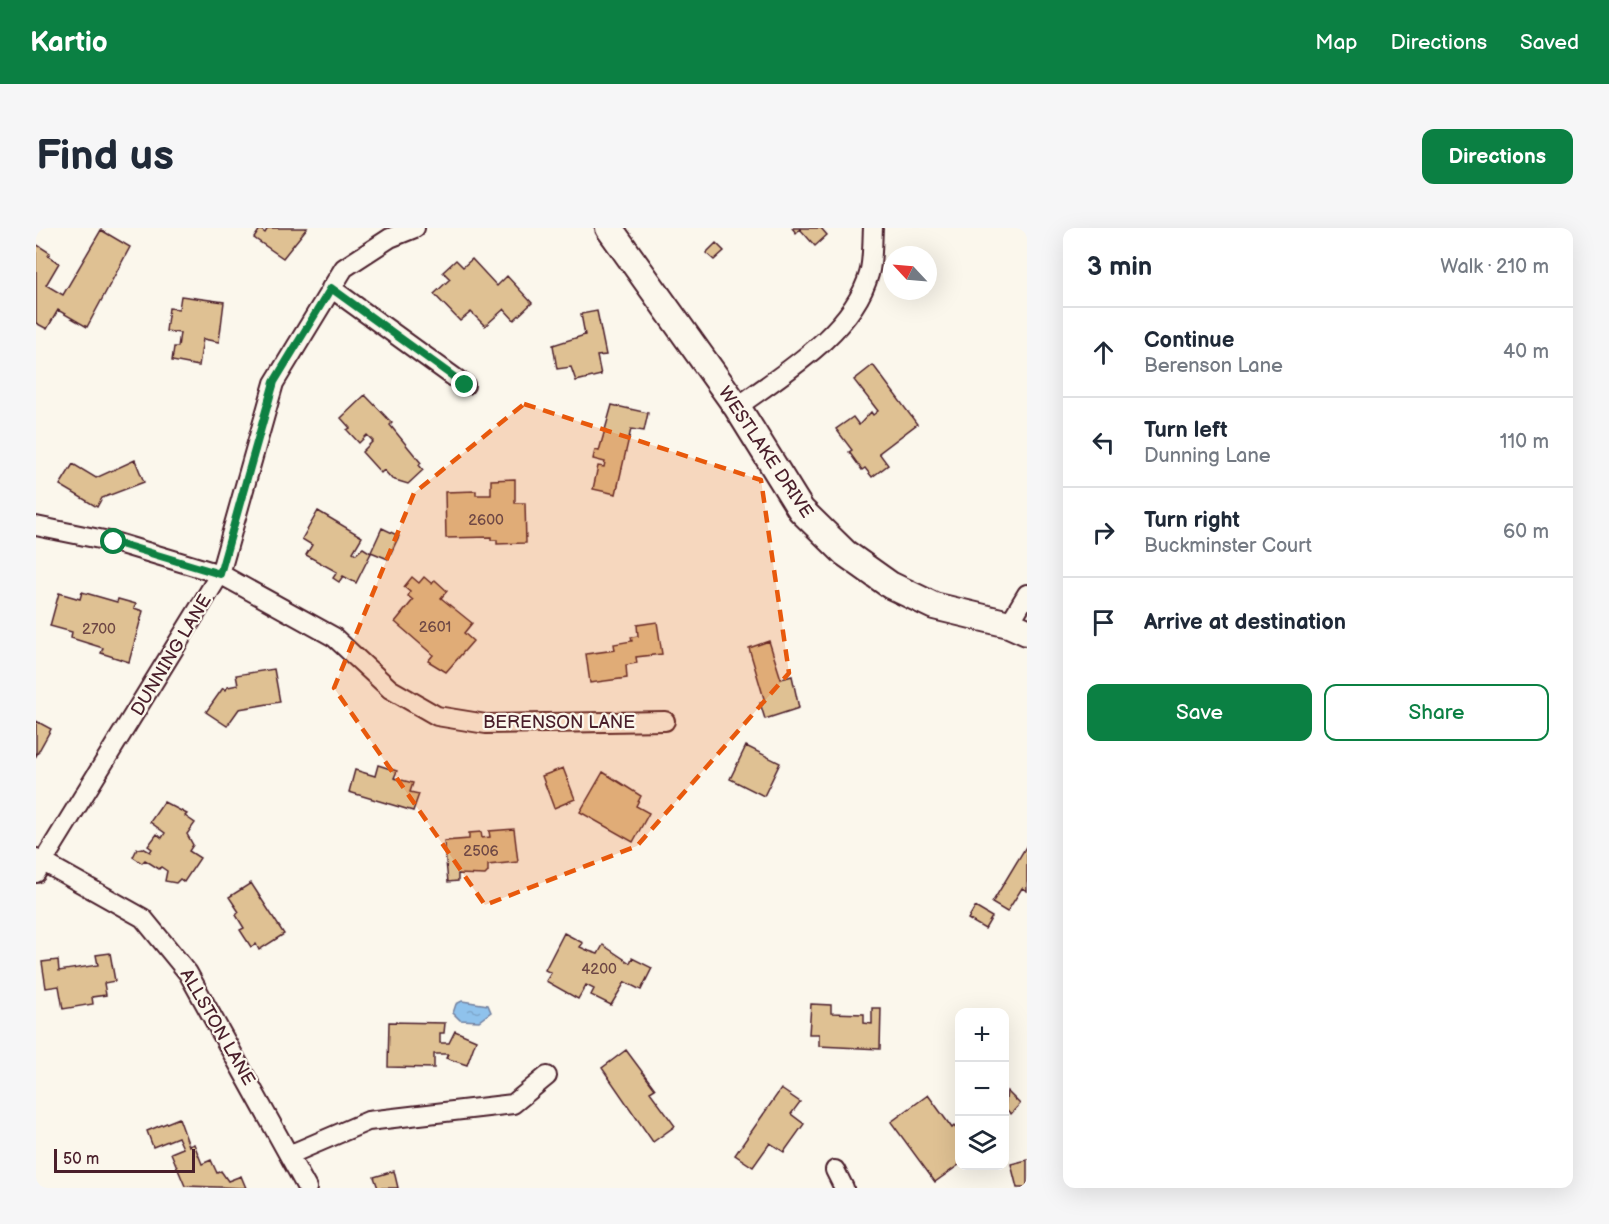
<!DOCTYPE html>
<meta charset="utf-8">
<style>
:root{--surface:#fff;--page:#f6f6f7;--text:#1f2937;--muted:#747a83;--line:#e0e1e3;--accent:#0b8043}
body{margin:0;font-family:"Balsamiq Sans",sans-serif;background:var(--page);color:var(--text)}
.controls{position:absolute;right:18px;bottom:18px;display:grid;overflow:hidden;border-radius:12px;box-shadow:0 6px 24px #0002}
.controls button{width:54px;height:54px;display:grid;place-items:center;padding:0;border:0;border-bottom:2px solid var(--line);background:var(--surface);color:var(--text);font:30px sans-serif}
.compass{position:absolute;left:847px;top:18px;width:54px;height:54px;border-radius:50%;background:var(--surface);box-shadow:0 6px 24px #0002;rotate:296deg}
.scale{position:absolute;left:18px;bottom:15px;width:141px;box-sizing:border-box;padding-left:6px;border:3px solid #4a1f2b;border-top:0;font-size:16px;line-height:21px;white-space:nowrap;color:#4a1f2b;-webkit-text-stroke:4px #fbf7ec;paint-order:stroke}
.stop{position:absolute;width:18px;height:18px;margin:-14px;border:4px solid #0b8043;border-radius:50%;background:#fff}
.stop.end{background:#0b8043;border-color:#fff;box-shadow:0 2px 6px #0008}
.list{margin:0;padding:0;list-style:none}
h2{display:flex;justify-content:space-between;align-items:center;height:78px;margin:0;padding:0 24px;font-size:26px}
h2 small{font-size:20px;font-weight:400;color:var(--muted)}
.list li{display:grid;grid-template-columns:39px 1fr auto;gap:18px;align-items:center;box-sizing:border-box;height:90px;padding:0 24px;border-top:2px solid var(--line)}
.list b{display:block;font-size:22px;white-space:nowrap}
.list p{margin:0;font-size:20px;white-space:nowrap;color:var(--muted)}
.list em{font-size:20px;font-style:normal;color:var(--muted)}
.actions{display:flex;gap:12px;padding:18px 24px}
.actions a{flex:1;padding:14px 0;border:2px solid var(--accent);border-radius:12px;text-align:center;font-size:21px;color:var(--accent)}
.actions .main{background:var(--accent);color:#fff}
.icon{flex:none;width:33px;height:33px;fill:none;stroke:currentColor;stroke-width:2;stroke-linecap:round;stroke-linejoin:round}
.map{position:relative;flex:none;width:991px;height:960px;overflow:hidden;border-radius:12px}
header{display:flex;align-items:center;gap:36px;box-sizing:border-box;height:84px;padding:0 30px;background:var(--accent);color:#fff}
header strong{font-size:28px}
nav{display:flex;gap:33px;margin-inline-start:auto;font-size:21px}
.intro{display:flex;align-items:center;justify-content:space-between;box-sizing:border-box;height:144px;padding:0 36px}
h1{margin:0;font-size:42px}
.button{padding:15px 27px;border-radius:12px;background:var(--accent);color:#fff;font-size:21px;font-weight:700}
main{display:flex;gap:36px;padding:0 36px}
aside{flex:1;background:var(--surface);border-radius:12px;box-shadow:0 6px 24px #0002}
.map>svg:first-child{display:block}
.water{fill:url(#water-ripples);stroke:#73819f;stroke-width:1.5}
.building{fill:#dfc193;stroke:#4a1f2b;stroke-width:1.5}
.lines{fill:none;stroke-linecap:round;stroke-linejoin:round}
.street-casing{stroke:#4a1f2b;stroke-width:22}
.secondary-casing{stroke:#4a1f2b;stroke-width:30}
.street{stroke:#fbf7ec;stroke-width:18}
.secondary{stroke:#fbf7ec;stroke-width:26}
.route{stroke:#0b8043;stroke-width:8}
.marked{fill:#e8590c;fill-opacity:0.2;stroke:#e8590c;stroke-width:4.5;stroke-dasharray:12 8;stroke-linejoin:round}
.labels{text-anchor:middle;stroke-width:4.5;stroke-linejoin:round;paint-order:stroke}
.number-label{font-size:15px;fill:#6f4845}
.street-label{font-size:18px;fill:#4a1f2b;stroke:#fbf7ec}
</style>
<header>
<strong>Kartio</strong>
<nav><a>Map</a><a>Directions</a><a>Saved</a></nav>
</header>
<div class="intro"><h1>Find us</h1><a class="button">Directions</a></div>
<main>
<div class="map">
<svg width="991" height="960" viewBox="0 0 991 960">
<defs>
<pattern id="water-ripples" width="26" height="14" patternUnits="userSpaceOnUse" patternTransform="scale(1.5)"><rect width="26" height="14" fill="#8fc2ec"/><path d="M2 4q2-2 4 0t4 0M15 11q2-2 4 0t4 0" fill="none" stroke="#7da6cb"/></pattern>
</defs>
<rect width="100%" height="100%" fill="#fbf7ec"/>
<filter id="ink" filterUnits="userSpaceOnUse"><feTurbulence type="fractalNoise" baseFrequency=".0167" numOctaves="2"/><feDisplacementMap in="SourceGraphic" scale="12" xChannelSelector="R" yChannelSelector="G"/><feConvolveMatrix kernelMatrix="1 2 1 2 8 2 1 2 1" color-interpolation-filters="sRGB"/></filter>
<g filter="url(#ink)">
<path class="water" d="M426 773 452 777 455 784 443 793 424 792 417 785 420 776Z"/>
<path class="building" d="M232 0H271L247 30 218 10 224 1 229 5Z
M756 0H785L791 7 779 18 764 1 760 5Z
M65 2 94 19 51 99 22 82 11 101 0 95V16L14 25 12 28 23 35 10 57 27 67Z
M680 15 688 23 678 32 670 25Z
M436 31 461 58 471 48 496 75 478 92 468 81 449 98 435 84 424 93 398 66 414 51 407 44 420 32 427 39Z
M145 68 188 74 183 114 167 111 163 138 136 133 138 119H142L144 105 130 103 133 80 143 81Z
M561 83 570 127 561 128 565 147 540 153 535 139 521 141 517 117 549 107 545 86Z
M837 137 881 196 843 225 852 237 836 249 829 240 826 242 813 224 816 222 800 201 817 189 823 197 835 184 837 187 842 183 818 152Z
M329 167 356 195 354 197 385 235 383 237 387 242 372 256 356 251 348 242 345 245 326 224 337 213 331 207 323 215 311 202 314 200 305 190Z
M576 177 612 185 608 203 595 201 580 266 557 261 562 238 568 239 569 234 557 231 559 222 563 223Z
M99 232 108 254 66 270 61 279 24 257 37 236 60 250Z
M479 251V275H489L490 315 461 316V312H455V309L410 310 409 264 440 263V267H455V252Z
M282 283 326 309 317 324 320 326 327 320 335 325 320 355 307 348 303 354 297 350 301 344 270 327 276 317 266 311Z
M346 300 363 308 352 331 335 324Z
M376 349 383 355 388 349 396 356 399 352 411 363 405 370 436 395 428 405 437 413 410 444 392 433 397 427 359 394 377 372 372 368 374 364 368 359Z
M46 364 81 374 82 371 100 376 98 380 107 383 93 434 65 425 67 420 35 410 36 404 14 398 23 365 44 371Z
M621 394 626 426 600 429 601 435 590 437 591 450 554 455 550 426 579 422 578 416 596 413 595 409 602 408 601 397Z
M733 413 745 451 756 448 763 480 729 491 724 475 729 474 713 420Z
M238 441 244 474 203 481 191 498 170 484 187 460 189 462 192 459 202 457 200 447Z
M0 493 15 501 0 528Z
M710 518 744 535 728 568 694 551Z
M342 537 361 543 358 550 377 555 374 564 383 566 377 583 313 564 319 542 339 548Z
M527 540 539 571 518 580 506 548Z
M567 544 605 568 600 578 613 585 597 614 544 584Z
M128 574 151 586 149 588 159 595 151 606 157 617 153 623 164 630 148 654 144 651 140 655 129 653 131 643 125 639 123 641 109 632 106 635 97 629 101 621 107 620 114 624 116 621 112 618 121 606 126 610 129 605 114 594Z
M478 601 482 634 452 637V644L449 647 422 646V653L412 654 408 613 433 611V605L445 604 446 610 454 609 453 603Z
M991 617V663L986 660 971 684 956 675Z
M215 655 248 706 223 722 220 716 215 719 204 702 208 700 200 687 203 684 193 669Z
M939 679 956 689 949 701 932 691Z
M528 705 547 715 544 719 553 723 562 726 567 717 594 735 596 730 616 740 605 762 589 754 575 777 555 767 558 761 550 757 542 771 510 753 515 745 509 742Z
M74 725 79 753 68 755 70 767 56 769 57 776 27 781 23 758 10 760 6 734 22 732 23 743 62 737 60 727Z
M775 776 795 777V785L828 786V795L836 796V780H845L844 821 783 818V806H773Z
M353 794 409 795 408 805H404V815H413L419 803 440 812 431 837 410 830 412 826H398V840L352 839Z
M590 822 619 861 614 864 639 898 617 914 566 840Z
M745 861 764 874 755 886 768 896 748 924 734 915 717 939 699 927Z
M971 863 984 876 975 886 969 880Z
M892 867 916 900 918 898 924 905V936L899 954 855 894Z
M143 890 153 918 158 916 166 936 175 932 181 945 185 943 192 953 205 948 210 960 149 958 135 925 147 920 142 909 117 919 111 903Z
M991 932V960H981L975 936Z
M358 943 362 960H342L338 949Z"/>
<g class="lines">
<defs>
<path id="street" d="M295 60 429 157
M701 179C746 146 817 104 833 46 837 32 836 15 837 0
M0 298 78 314 184 346 298 409 354 461 401 488 450 496 629 493
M973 396 991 366
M0 630 107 690 152 745 271 960
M0 645 184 346 238 155 308 40 354 10 379 0
M255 926 332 893 477 876 511 848
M799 942 808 960"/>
<path id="secondary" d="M573 0 701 179 765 282 809 325 854 357 898 378 973 396 991 404"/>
</defs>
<use href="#street" class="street-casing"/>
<use href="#secondary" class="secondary-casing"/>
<use href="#street" class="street"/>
<use href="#secondary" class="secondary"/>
</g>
</g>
<g class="lines" filter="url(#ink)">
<path class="route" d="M78 314 184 346 238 154 295 60 429 157"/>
</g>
<path class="marked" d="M488 176 725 252 753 445 601 618 449 677 298 460 378 265Z"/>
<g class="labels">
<g class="number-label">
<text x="450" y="297">2600</text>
<text x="399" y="404">2601</text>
<text x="63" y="406">2700</text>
<text x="445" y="628">2506</text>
<text x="563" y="746">4200</text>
</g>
<g class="street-label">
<text transform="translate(730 224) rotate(56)" y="6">WESTLAKE DRIVE</text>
<text transform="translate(135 427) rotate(-59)" y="6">DUNNING LANE</text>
<text x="523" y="500">BERENSON LANE</text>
<text transform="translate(182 799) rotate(60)" y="6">ALLSTON LANE</text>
</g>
</g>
</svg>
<div class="controls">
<button>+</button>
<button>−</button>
<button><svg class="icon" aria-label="layers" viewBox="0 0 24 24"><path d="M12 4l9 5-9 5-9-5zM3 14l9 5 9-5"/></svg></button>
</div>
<svg class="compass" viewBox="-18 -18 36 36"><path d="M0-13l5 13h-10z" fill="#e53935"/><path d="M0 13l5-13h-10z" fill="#747a83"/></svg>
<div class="scale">50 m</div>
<div class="stop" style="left:78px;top:314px"></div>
<div class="stop end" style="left:429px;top:157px"></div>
</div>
<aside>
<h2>3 min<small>Walk · 210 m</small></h2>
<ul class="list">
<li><svg class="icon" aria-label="ahead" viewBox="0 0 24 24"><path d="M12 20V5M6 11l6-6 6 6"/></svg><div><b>Continue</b><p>Berenson Lane</p></div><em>40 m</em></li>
<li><svg class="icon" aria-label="left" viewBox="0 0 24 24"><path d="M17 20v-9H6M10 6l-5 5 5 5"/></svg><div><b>Turn left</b><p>Dunning Lane</p></div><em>110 m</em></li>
<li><svg class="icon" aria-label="right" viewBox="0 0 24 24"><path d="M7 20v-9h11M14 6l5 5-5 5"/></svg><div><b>Turn right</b><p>Buckminster Court</p></div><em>60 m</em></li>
<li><svg class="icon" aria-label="arrive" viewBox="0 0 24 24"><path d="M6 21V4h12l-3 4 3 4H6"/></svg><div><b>Arrive at destination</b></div></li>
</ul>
<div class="actions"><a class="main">Save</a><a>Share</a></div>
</aside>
</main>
